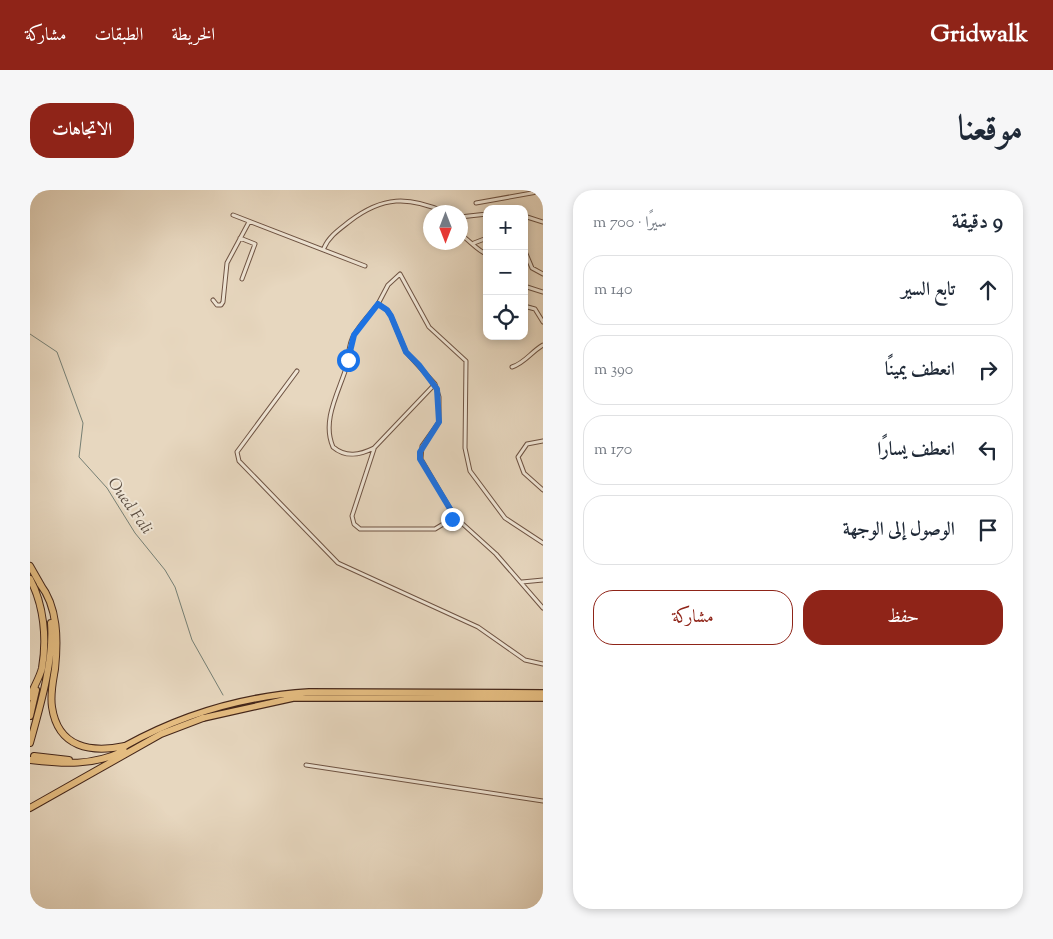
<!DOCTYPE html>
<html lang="ar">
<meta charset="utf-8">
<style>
:root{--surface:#fff;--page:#f6f6f7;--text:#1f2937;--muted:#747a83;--line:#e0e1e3;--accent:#8f2418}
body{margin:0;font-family:"Sorts Mill Goudy",Amiri,serif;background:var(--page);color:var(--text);direction:rtl}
.controls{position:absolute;right:15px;top:15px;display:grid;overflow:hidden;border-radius:10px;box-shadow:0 2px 8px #0003}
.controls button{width:45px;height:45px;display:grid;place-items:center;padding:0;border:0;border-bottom:1px solid var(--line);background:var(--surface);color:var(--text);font:25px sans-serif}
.compass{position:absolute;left:393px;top:15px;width:45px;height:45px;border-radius:50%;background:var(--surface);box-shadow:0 2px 8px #0003;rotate:180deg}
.stop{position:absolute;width:15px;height:15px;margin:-11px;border:4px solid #1a73e8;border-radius:50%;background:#fff}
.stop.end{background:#1a73e8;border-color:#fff;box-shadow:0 1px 5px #0008}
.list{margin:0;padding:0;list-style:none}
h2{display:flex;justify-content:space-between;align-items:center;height:65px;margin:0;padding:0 20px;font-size:21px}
h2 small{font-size:16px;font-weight:400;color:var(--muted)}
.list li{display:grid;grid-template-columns:32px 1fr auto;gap:15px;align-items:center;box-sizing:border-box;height:70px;margin:0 10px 10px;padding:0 10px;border:1px solid var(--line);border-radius:20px}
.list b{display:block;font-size:19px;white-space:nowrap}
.list em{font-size:16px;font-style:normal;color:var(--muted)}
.actions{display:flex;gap:10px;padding:15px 20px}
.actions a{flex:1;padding:11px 0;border:1px solid var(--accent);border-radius:20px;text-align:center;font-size:18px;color:var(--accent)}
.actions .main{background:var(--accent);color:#fff}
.icon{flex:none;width:28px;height:28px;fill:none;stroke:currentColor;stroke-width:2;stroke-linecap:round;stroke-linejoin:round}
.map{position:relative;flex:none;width:513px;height:719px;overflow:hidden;direction:ltr;border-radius:20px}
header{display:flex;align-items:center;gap:30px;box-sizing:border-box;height:70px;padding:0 25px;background:var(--accent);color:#fff}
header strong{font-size:24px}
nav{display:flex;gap:28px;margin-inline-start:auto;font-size:18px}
.intro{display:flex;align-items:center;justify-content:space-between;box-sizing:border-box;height:120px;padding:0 30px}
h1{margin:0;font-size:35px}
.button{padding:12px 22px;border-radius:20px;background:var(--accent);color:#fff;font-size:18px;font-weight:700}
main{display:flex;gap:30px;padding:0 30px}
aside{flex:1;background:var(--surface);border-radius:20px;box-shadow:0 2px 8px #0003}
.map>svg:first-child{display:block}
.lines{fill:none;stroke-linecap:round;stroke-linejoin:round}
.stream{stroke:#767f74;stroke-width:1}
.minor-casing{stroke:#6e5343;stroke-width:5}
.trunk-casing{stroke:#45271a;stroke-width:8}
.motorway-casing{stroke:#45271a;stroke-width:8}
.minor{stroke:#efe5d5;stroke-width:3}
.trunk{stroke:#e4bc80;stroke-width:5.5}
.motorway{stroke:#e4bc80;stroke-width:6}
.route{stroke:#1a73e8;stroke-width:6}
.labels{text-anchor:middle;stroke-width:4;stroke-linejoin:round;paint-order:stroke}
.water-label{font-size:16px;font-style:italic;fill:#5a4c40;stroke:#efe5d5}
</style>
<header>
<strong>Gridwalk</strong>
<nav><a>الخريطة</a><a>الطبقات</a><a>مشاركة</a></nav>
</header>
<div class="intro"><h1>موقعنا</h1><a class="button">الاتجاهات</a></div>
<main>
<aside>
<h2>9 دقيقة<small>سيرًا · 700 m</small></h2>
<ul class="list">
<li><svg class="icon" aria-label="ahead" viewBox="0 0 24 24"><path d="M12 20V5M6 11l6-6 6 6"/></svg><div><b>تابع السير</b></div><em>140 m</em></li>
<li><svg class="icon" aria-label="right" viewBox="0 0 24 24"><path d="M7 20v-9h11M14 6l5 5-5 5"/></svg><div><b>انعطف يمينًا</b></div><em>390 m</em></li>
<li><svg class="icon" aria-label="left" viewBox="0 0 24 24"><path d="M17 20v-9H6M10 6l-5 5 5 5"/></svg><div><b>انعطف يسارًا</b></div><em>170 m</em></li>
<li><svg class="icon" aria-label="arrive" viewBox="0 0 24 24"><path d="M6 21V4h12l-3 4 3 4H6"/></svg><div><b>الوصول إلى الوجهة</b></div></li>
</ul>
<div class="actions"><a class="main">حفظ</a><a>مشاركة</a></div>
</aside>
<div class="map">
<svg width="513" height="719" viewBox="0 0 513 719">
<rect width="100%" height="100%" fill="#e7d7bf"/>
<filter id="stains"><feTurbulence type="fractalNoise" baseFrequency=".004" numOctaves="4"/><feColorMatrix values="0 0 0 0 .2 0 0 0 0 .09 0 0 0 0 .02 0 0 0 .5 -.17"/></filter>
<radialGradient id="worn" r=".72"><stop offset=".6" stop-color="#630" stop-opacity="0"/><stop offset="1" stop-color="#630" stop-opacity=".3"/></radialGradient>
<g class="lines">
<path class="stream" d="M0 144 27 162 53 233 49 267 77 298 105 343 135 380 145 397 162 450 193 505"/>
<defs>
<path id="minor" d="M446 13 513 1
M203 25 335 76
M494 26 513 32
M430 27 457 24
M430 44C438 49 450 63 457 64
M210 48 225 54 212 89
M444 53 457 48
M294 58C299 46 310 39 320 31 353 6 378 6 415 22
M494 59 502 78 513 84
M494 96 513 102
M183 110 187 115H191L193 112 197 73 219 32
M348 114 358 95 370 84 399 137 436 171 435 258 440 281 475 328 513 353
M494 116 505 119 513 132
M482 177C495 173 501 162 513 155
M267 181 207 262 209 271 308 373 448 437 495 470 513 474
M405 194 344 258C330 265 316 268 303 257 291 230 310 200 317 175 319 165 318 154 324 145 330 134 340 124 348 114L357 120 361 126 376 162 405 194 409 207V232L392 256 391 269 425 327 466 364 513 418
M513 251 497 254 488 267 494 283 513 300
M344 259 322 326 324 334 330 339H405L425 327
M492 392 513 390
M276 575 513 611"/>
<path id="trunk" d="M173 528 263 508H513
M95 556C151 525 215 506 279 502L513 503"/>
<path id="motorway" d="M0 376 12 397
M0 389C14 415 17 449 12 478 10 487 3 498 0 507
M10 394C28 417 28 450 25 479 23 491 20 504 22 517 28 558 61 563 95 556
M0 526 6 500
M0 553C10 517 24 470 21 433
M4 566 39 570
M0 570C34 574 62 576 94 561
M0 618 131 544 173 528"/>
</defs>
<use href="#minor" class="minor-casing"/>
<use href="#trunk" class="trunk-casing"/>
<use href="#motorway" class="motorway-casing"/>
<use href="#minor" class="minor"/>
<use href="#trunk" class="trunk"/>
<use href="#motorway" class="motorway"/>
</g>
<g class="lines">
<path class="route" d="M318 170 324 145 348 114 357 120 361 126 376 162 389 175 407 199 409 232 390 262V269L425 327 422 329"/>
</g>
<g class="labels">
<g class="water-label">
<text transform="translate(101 315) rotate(55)" y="6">Oued Fali</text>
</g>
</g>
<rect width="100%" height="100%" filter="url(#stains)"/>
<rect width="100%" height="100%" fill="url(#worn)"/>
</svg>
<div class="controls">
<button>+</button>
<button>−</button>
<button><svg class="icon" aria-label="locate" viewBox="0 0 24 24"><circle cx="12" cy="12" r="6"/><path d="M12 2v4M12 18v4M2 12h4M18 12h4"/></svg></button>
</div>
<svg class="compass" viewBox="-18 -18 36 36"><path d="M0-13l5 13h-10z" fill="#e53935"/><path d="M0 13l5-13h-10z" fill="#747a83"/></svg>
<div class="stop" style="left:318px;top:170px"></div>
<div class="stop end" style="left:422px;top:329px"></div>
</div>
</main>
